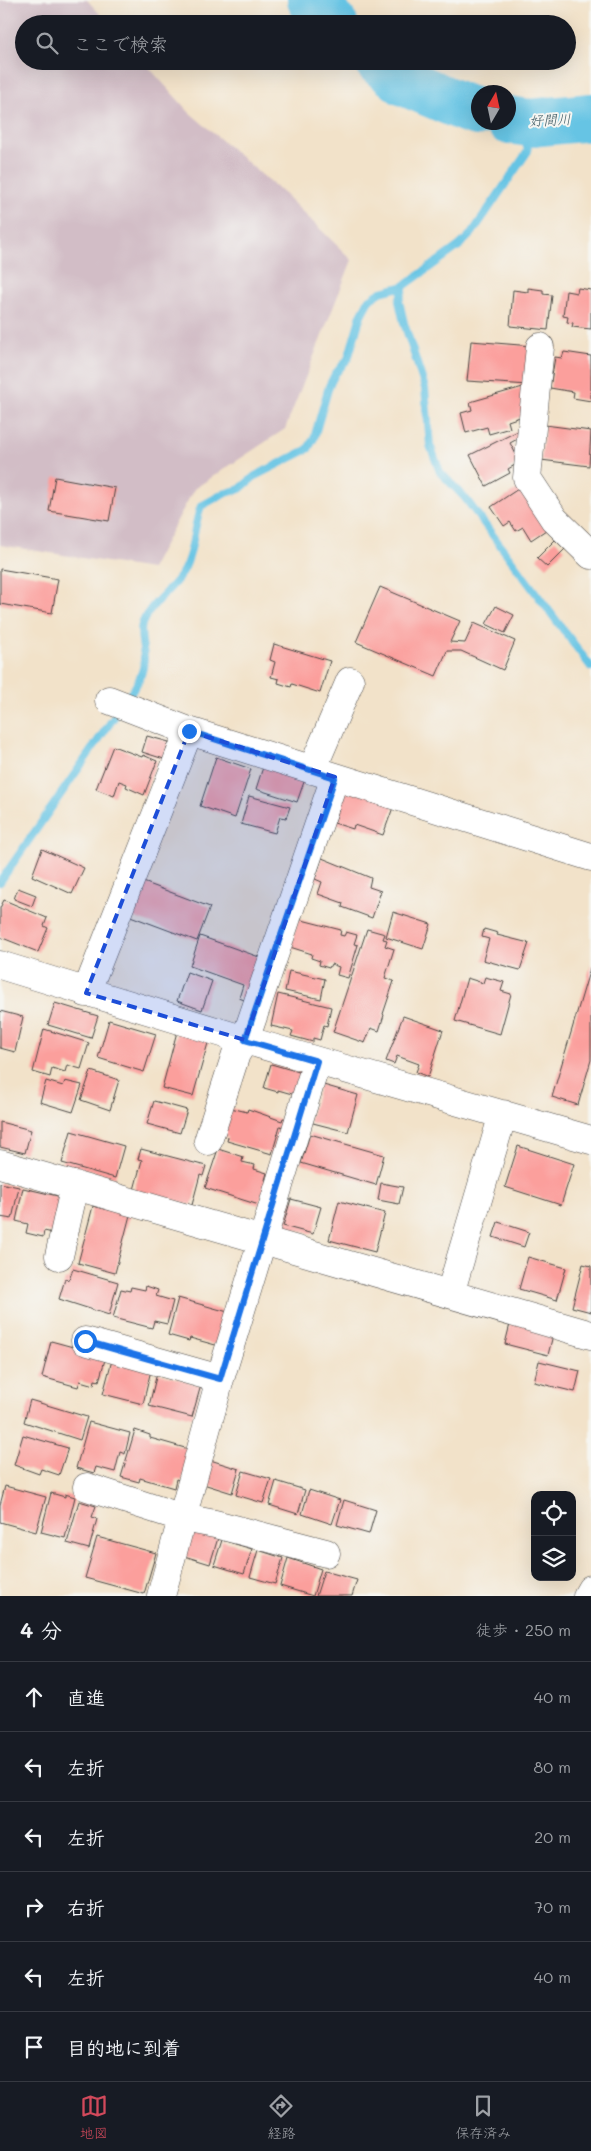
<!DOCTYPE html>
<html lang="ja">
<meta charset="utf-8">
<style>
:root{--surface:#171b24;--page:#20242c;--text:#f1f3f6;--muted:#9ea1a6;--line:#363941;--accent:#d1495b}
body{margin:0;font-family:Mali,"Klee One",sans-serif;background:var(--page);color:var(--text)}
.controls{position:absolute;right:15px;bottom:15px;display:grid;overflow:hidden;border-radius:10px;box-shadow:0 5px 20px #0002}
.controls button{width:45px;height:45px;display:grid;place-items:center;padding:0;border:0;border-bottom:1px solid var(--line);background:var(--surface);color:var(--text);font:25px sans-serif}
.compass{position:absolute;left:471px;top:85px;width:45px;height:45px;border-radius:50%;background:var(--surface);box-shadow:0 5px 20px #0002;rotate:9deg}
.stop{position:absolute;width:15px;height:15px;margin:-11px;border:4px solid #1a73e8;border-radius:50%;background:#fff}
.stop.end{background:#1a73e8;border-color:#fff;box-shadow:0 1px 5px #0008}
.list{margin:0;padding:0;list-style:none}
h2{display:flex;justify-content:space-between;align-items:center;height:65px;margin:0;padding:0 20px;font-size:21px}
h2 small{font-size:16px;font-weight:400;color:var(--muted)}
.list li{display:grid;grid-template-columns:32px 1fr auto;gap:15px;align-items:center;box-sizing:border-box;height:70px;padding:0 20px;border-top:1px solid var(--line)}
.list b{display:block;font-size:19px;white-space:nowrap}
.list em{font-size:16px;font-style:normal;color:var(--muted)}
.icon{flex:none;width:28px;height:28px;fill:none;stroke:currentColor;stroke-width:2;stroke-linecap:round;stroke-linejoin:round}
.map{position:relative;flex:none;width:591px;height:1596px;overflow:hidden}
.search{position:absolute;background:var(--surface);box-shadow:0 5px 20px #0002;left:15px;right:15px;top:15px;height:55px;display:flex;align-items:center;gap:12px;box-sizing:border-box;padding:0 18px;border-radius:28px;color:var(--muted);font-size:19px}
.sheet{height:485px;background:var(--surface)}
nav{display:flex;justify-content:space-around;align-items:center;box-sizing:border-box;height:70px;border-top:1px solid var(--line);background:var(--surface);font-size:14px;color:var(--muted)}
nav a{display:grid;justify-items:center;gap:2px}
nav .on{color:var(--accent)}
.map>svg:first-child{display:block}
.industrial{fill:#d2bdc6}
.lines{fill:none;stroke-linecap:round;stroke-linejoin:round}
.stream{stroke:#66c4e4;stroke-width:8}
.river{stroke:#66c4e4;stroke-width:48}
.building{fill:#fb9f9c}
.street-casing{stroke:#494643;stroke-width:29}
.street{stroke:#fff;stroke-width:28}
.route{stroke:#1a73e8;stroke-width:6}
.marked{fill:#1d4ed8;fill-opacity:0.2;stroke:#1d4ed8;stroke-width:4;stroke-dasharray:10 6;stroke-linejoin:round}
.labels{text-anchor:middle;stroke-width:4;stroke-linejoin:round;paint-order:stroke}
.water-label{font-size:14px;font-style:italic;fill:#3d5962;stroke:#f6f6f2}
</style>
<div class="map">
<svg width="591" height="1596" viewBox="0 0 591 1596">
<rect width="100%" height="100%" fill="#f6f6f2"/>
<filter id="ink" filterUnits="userSpaceOnUse"><feTurbulence type="fractalNoise" baseFrequency=".02" numOctaves="2"/><feDisplacementMap in="SourceGraphic" scale="10" xChannelSelector="R" yChannelSelector="G"/><feConvolveMatrix kernelMatrix="1 2 1 2 8 2 1 2 1" color-interpolation-filters="sRGB"/></filter>
<filter id="wash" filterUnits="userSpaceOnUse"><feTurbulence type="fractalNoise" baseFrequency=".0096" numOctaves="4" result="noise"/><feDisplacementMap in="SourceGraphic" scale="20" xChannelSelector="R" yChannelSelector="G"/><feGaussianBlur stdDeviation="1.12" result="paint"/><feColorMatrix in="noise" values="0 0 0 0 0 0 0 0 0 0 0 0 0 0 0 0 0 1.4 0 .05"/><feComposite in="paint" operator="in"/></filter>
<g filter="url(#wash)">
<rect width="100%" height="100%" fill="#f2e2c9"/>
<path class="industrial" d="M0 0H87L109 24H24V61H143L189 112 283 193 352 260 285 429 194 489 151 569 0 545Z"/>
<g class="lines">
<path class="stream" d="M521 123 528 151 472 233 459 246 404 286 399 301 404 323 425 388 430 445 440 472 465 498 591 667
M0 882 135 687C140 678 144 670 144 659 144 648 139 635 142 624 150 603 170 592 182 573 194 553 193 527 201 506L223 494 240 489 255 476 308 449 314 438 329 386 335 374 348 359 361 315 369 300 381 292 404 286"/>
<path class="river" d="M311 0 334 24
M378 61 404 82 467 109 478 112
M508 120 530 123 591 117"/>
</g>
<g id="blocks">
<path class="building" d="M528 288 543 290V294L552 295 548 330 510 326 513 290 528 292Z
M578 288 591 290V329L572 327 573 323 567 322 568 317 563 316 566 291 577 293Z
M471 341 532 346 529 385 467 381Z
M564 352 591 356V401L573 398 574 392 550 388 555 357 562 358Z
M523 387 526 415 508 421 510 428 489 434 487 427 466 433 461 413 472 410 470 402Z
M545 425 591 431 589 466 541 460Z
M520 430 523 436 510 443 520 462 508 469 510 473 486 486 470 455Z
M55 477 115 488 109 521 49 511Z
M524 485 552 526 531 540 523 527 516 531 510 522 504 526 491 507Z
M555 540 565 549 547 567 537 558Z
M0 569 58 579 52 613 0 604Z
M380 587 460 621 450 642 465 643 474 623 515 641 503 670 461 651H447L436 676 356 642Z
M496 606 514 615 505 633 486 624Z
M274 644 330 661 320 693 292 684 291 687 278 683 279 679 271 677 275 662 270 660Z
M147 736 169 742 164 759 142 752Z
M113 746 142 757 143 755 157 761 144 795 126 787 127 784 119 781 114 796 96 789Z
M216 757 251 769 235 818 200 806Z
M264 764 305 779 297 802 256 789Z
M342 786 395 802 383 835 354 825 353 829 334 823 339 809 334 808Z
M249 796 290 807 286 818 280 817 275 833 241 824Z
M42 849 84 868 72 894 32 876Z
M322 858 371 878 369 887 381 891 372 918 342 907 343 903 318 894 322 882 315 879Z
M138 880 210 907 197 941 125 914Z
M18 888 36 895 32 906 14 899Z
M4 900 47 918 44 926 48 928 38 952 0 937V908Z
M393 912 431 924 423 949 386 937Z
M298 919 341 930 340 935 344 936 346 932 357 935 354 944 358 945 348 978 337 975 339 967 331 964 329 968 319 965 320 961 311 958 312 954 290 947Z
M367 929 385 934 383 939 387 940 385 946 394 949 385 978 394 981 383 1014 384 1015 379 1031 371 1028 365 1043 333 1032Z
M484 929 498 933 497 935 529 943 520 970 483 960 489 939 482 937Z
M200 936 262 958 247 1001 239 998 243 985 190 966Z
M591 965V1060L578 1105 552 1097Z
M289 971 325 979 321 999 285 991Z
M187 972 212 981 202 1010 177 1001Z
M485 977 504 982 501 991 511 994 500 1034 455 1021 467 978 483 983Z
M278 994 331 1007 327 1026 324 1025 320 1040 313 1038V1042L291 1036 293 1031 271 1026Z
M55 1003 98 1016 91 1038 48 1025Z
M0 1011 23 1017 15 1052 0 1048Z
M403 1016 443 1030 428 1077 416 1072 419 1064 397 1056 394 1064 386 1061Z
M109 1020 156 1034 144 1072 98 1058Z
M178 1028 210 1036 193 1096 162 1088Z
M44 1029 89 1043 81 1069 67 1065 65 1072 52 1068 50 1077 33 1072Z
M271 1064 306 1074 299 1096 278 1090V1092L264 1088Z
M91 1071 119 1080 110 1110 81 1100Z
M46 1081 63 1086 65 1081 82 1085 73 1112 40 1102Z
M320 1084 358 1095 348 1132 309 1122Z
M154 1101 187 1110 180 1133 147 1124Z
M227 1107 247 1112 248 1109 282 1121 283 1118 293 1120 291 1129 280 1126 272 1154 227 1141 228 1137 220 1134Z
M0 1122 31 1130 25 1153 0 1147Z
M71 1131 124 1146 115 1178 62 1163Z
M310 1134 384 1155 376 1185 301 1163Z
M518 1146 574 1164 561 1205 505 1187Z
M141 1149 206 1166 203 1176 200 1175 192 1205 134 1190 142 1160 138 1159Z
M218 1149 243 1157 242 1162 255 1165 254 1169 267 1173 265 1180 267 1181 259 1205 205 1188Z
M0 1183 19 1187 12 1219 0 1217Z
M381 1183 403 1187 399 1204 378 1200Z
M23 1188 62 1197 53 1233 44 1231 43 1237 26 1233 28 1224 16 1221Z
M291 1199 321 1207 313 1234 283 1226Z
M339 1201 385 1213 375 1252 329 1240Z
M93 1206 130 1215 115 1273 78 1263Z
M498 1222 529 1232 524 1247 493 1237Z
M528 1257 566 1268 557 1300 519 1289Z
M583 1264 591 1266V1312L572 1307Z
M73 1269 118 1282 109 1315 59 1299 65 1279 69 1280Z
M146 1286 158 1290 156 1296 173 1301 167 1324 154 1321 152 1328 113 1318 121 1289 130 1291 131 1287 145 1290Z
M178 1298 228 1312 219 1346 190 1338 189 1341 168 1335Z
M512 1316 555 1327 548 1355 505 1344Z
M51 1341 106 1356 99 1381 95 1380 94 1385 80 1381 78 1387 42 1377Z
M112 1360 151 1370 143 1404 103 1394Z
M539 1361 580 1371 575 1392 534 1382Z
M157 1373 201 1385 192 1417 149 1406Z
M30 1400 87 1417 80 1440 24 1422Z
M89 1422 130 1433 125 1454 120 1452 115 1472 96 1467 94 1473 76 1468Z
M135 1430 150 1435V1438L192 1450 182 1481 176 1479 174 1488 140 1478 139 1482 121 1477Z
M23 1435 68 1448 59 1475 41 1469 39 1474 14 1465Z
M207 1459 239 1469 232 1493 200 1483Z
M243 1471 271 1479 263 1503 236 1495Z
M276 1481 305 1490 298 1514 269 1505Z
M5 1486 46 1497 36 1532 0 1522V1505Z
M309 1490 340 1500 332 1524 302 1514Z
M51 1493 65 1497V1494L75 1497 65 1538 41 1532Z
M344 1500 376 1510 369 1534 337 1525Z
M79 1501 96 1506 92 1517 97 1519 89 1549 67 1543Z
M189 1529 218 1538 210 1564 181 1555Z
M97 1537 156 1553 144 1594 85 1578Z
M222 1540 252 1549 244 1574 214 1565Z
M258 1550 283 1558 275 1584 250 1577Z
M288 1558 321 1569 313 1596 280 1586Z
M324 1571 357 1580 352 1596H316Z"/>
</g>
</g>
<g filter="url(#ink)">
<use href="#blocks" fill-opacity="0" stroke="#494643" stroke-width="1"/>
<g class="lines">
<defs>
<path id="street" d="M540 347 527 478 554 519 591 555
M109 700 189 731 591 857
M312 770 350 681
M0 965 245 1040 591 1140
M86 993 189 731
M208 1141 236 1054 245 1040 335 777
M0 1164 591 1335
M59 1256 75 1185
M450 1294 503 1114
M85 1341 220 1379
M87 1487 183 1518 215 1524 326 1553
M161 1596 220 1379 317 1061
M587 1596 591 1589"/>
</defs>
<use href="#street" class="street-casing"/>
<use href="#street" class="street"/>
</g>
</g>
<g class="lines" filter="url(#ink)">
<path class="route" d="M85 1341 220 1379 317 1061 245 1040 335 778 189 731"/>
</g>
<path class="marked" d="M189 731 335 777 245 1040 86 993Z"/>
<g class="labels">
<g class="water-label">
<text transform="translate(550 120) rotate(-3)" y="5">好間川</text>
</g>
</g>
</svg>
<div class="controls">
<button><svg class="icon" aria-label="locate" viewBox="0 0 24 24"><circle cx="12" cy="12" r="6"/><path d="M12 2v4M12 18v4M2 12h4M18 12h4"/></svg></button>
<button><svg class="icon" aria-label="layers" viewBox="0 0 24 24"><path d="M12 4l9 5-9 5-9-5zM3 14l9 5 9-5"/></svg></button>
</div>
<svg class="compass" viewBox="-18 -18 36 36"><path d="M0-13l5 13h-10z" fill="#e53935"/><path d="M0 13l5-13h-10z" fill="#9ea1a6"/></svg>
<div class="stop" style="left:85px;top:1341px"></div>
<div class="stop end" style="left:189px;top:731px"></div>
<div class="search"><svg class="icon" aria-label="search" viewBox="0 0 24 24"><circle cx="10" cy="10" r="6"/><path d="M15 15l6 6"/></svg>ここで検索</div>
</div>
<section class="sheet">
<h2>4 分<small>徒歩 · 250 m</small></h2>
<ul class="list">
<li><svg class="icon" aria-label="ahead" viewBox="0 0 24 24"><path d="M12 20V5M6 11l6-6 6 6"/></svg><div><b>直進</b></div><em>40 m</em></li>
<li><svg class="icon" aria-label="left" viewBox="0 0 24 24"><path d="M17 20v-9H6M10 6l-5 5 5 5"/></svg><div><b>左折</b></div><em>80 m</em></li>
<li><svg class="icon" aria-label="left" viewBox="0 0 24 24"><path d="M17 20v-9H6M10 6l-5 5 5 5"/></svg><div><b>左折</b></div><em>20 m</em></li>
<li><svg class="icon" aria-label="right" viewBox="0 0 24 24"><path d="M7 20v-9h11M14 6l5 5-5 5"/></svg><div><b>右折</b></div><em>70 m</em></li>
<li><svg class="icon" aria-label="left" viewBox="0 0 24 24"><path d="M17 20v-9H6M10 6l-5 5 5 5"/></svg><div><b>左折</b></div><em>40 m</em></li>
<li><svg class="icon" aria-label="arrive" viewBox="0 0 24 24"><path d="M6 21V4h12l-3 4 3 4H6"/></svg><div><b>目的地に到着</b></div></li>
</ul>
</section>
<nav>
<a class="on"><svg class="icon" aria-label="map" viewBox="0 0 24 24"><path d="M3 6l6-2 6 2 6-2v14l-6 2-6-2-6 2zM9 4v14M15 6v14"/></svg>地図</a>
<a><svg class="icon" aria-label="directions" viewBox="0 0 24 24"><path d="M12 3l9 9-9 9-9-9zM9 14v-3h6M13 9l2 2-2 2"/></svg>経路</a>
<a><svg class="icon" aria-label="saved" viewBox="0 0 24 24"><path d="M7 4h10v16l-5-4-5 4z"/></svg>保存済み</a>
</nav>
